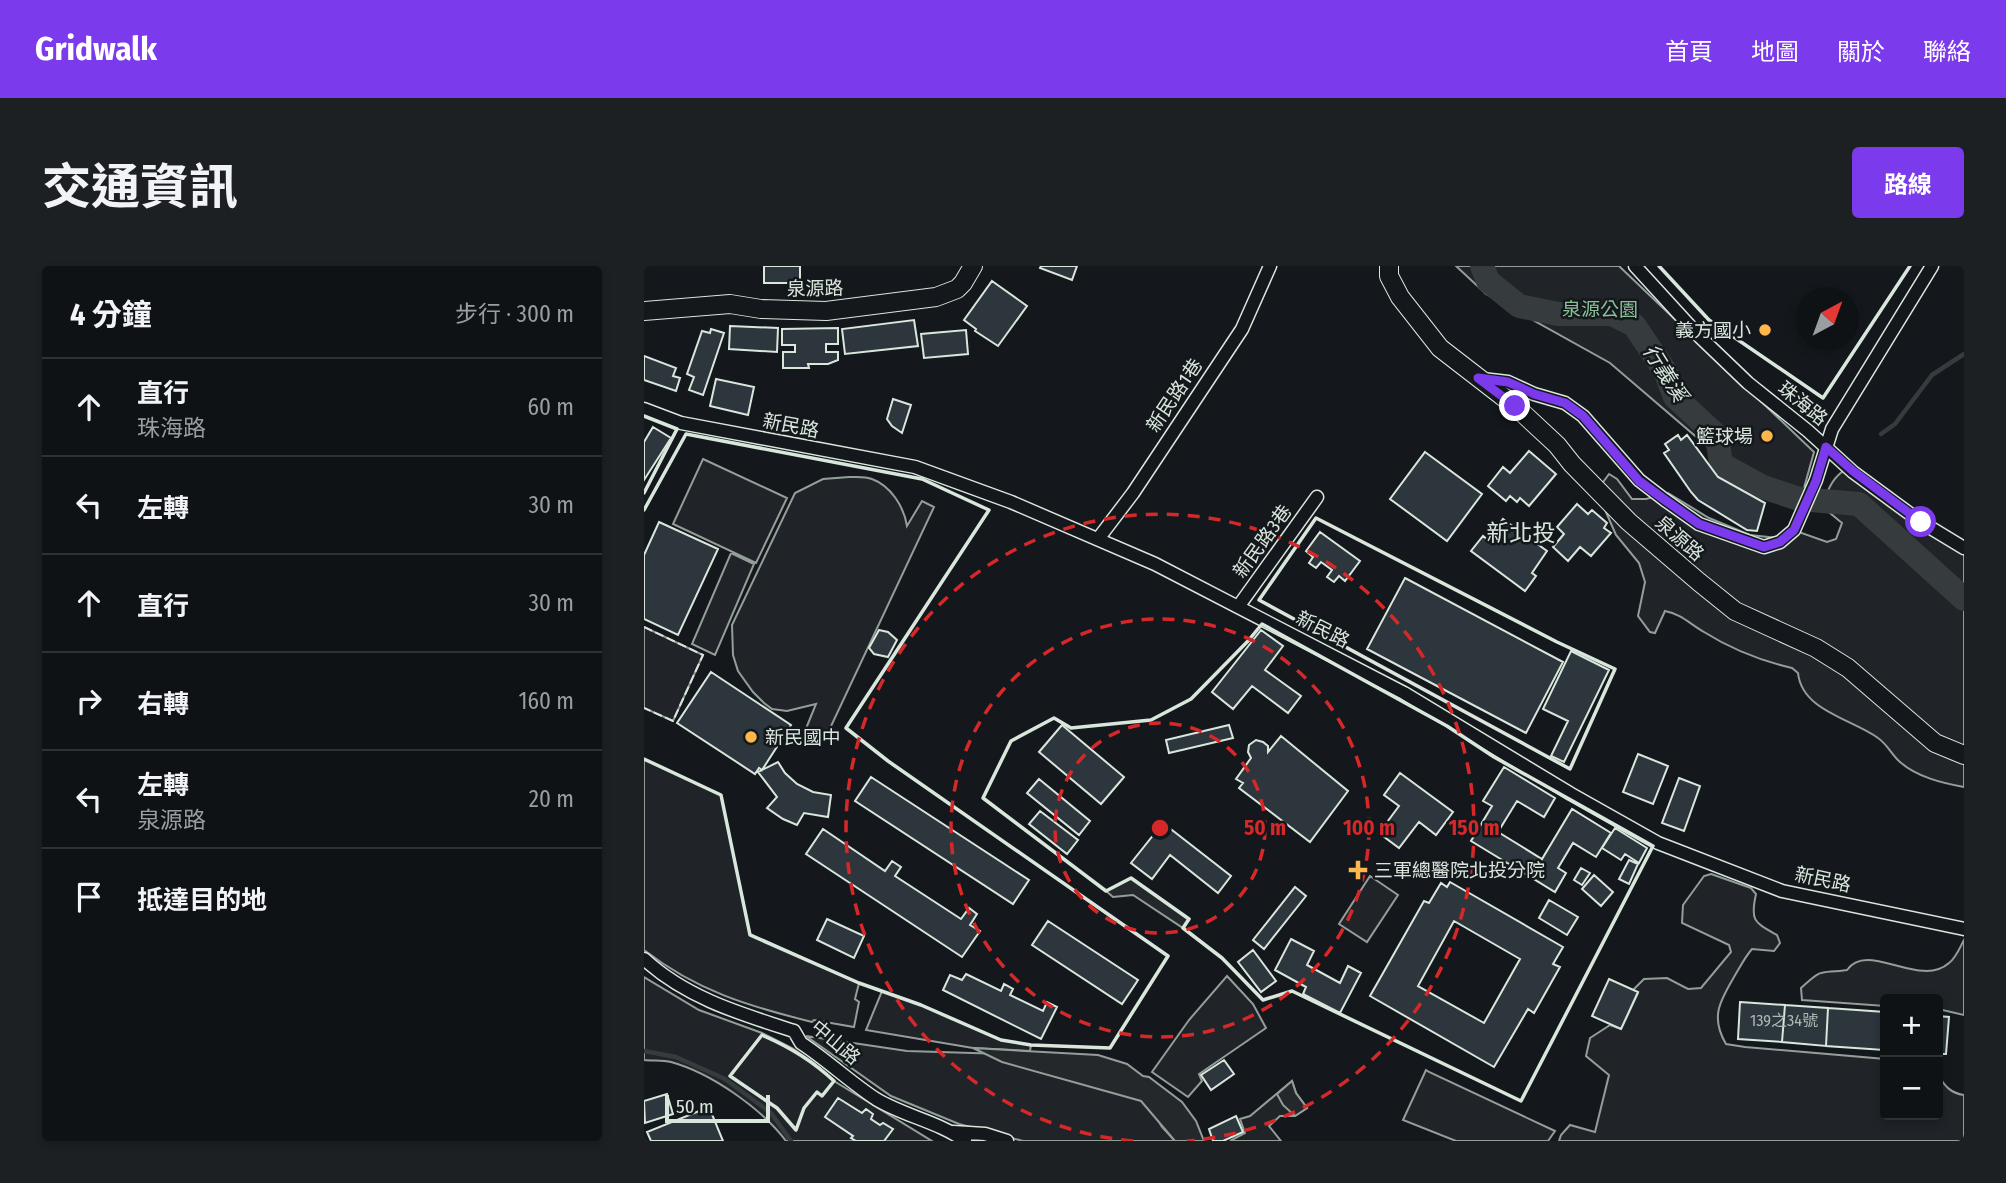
<!DOCTYPE html>
<html lang="zh-TW">
<meta charset="utf-8">
<style>
:root{--surface:#0f1215;--page:#1d2022;--text:#f1f3f6;--muted:#9b9ea0;--line:#2f3234;--accent:#7c3aed}
body{margin:0;font-family:"Fira Sans Condensed","Noto Sans TC",sans-serif;background:var(--page);color:var(--text)}
.controls{position:absolute;right:21px;bottom:21px;display:grid;overflow:hidden;border-radius:7px;box-shadow:0 4px 10px #0003}
.controls button{width:63px;height:63px;display:grid;place-items:center;padding:0;border:0;border-bottom:2px solid var(--line);background:var(--surface);color:var(--text);font:35px sans-serif}
.compass{position:absolute;left:1152px;top:21px;width:63px;height:63px;border-radius:50%;background:var(--surface);box-shadow:0 4px 10px #0003;rotate:41deg}
.scale{position:absolute;left:21px;bottom:18px;width:105px;box-sizing:border-box;padding-left:7px;border:4px solid #d8e6dc;border-top:0;font-size:19px;line-height:24px;white-space:nowrap;color:#d8e6dc;-webkit-text-stroke:5px #14181c;paint-order:stroke}
.stop{position:absolute;width:21px;height:21px;margin:-16px;border:5px solid #7c3aed;border-radius:50%;background:#fff}
.stop.end{background:#7c3aed;border-color:#fff;box-shadow:0 2px 7px #0008}
.list{margin:0;padding:0;list-style:none}
h2{display:flex;justify-content:space-between;align-items:center;height:91px;margin:0;padding:0 28px;font-size:30px}
h2 small{font-size:23px;font-weight:400;color:var(--muted)}
.list li{display:grid;grid-template-columns:46px 1fr auto;gap:21px;align-items:center;box-sizing:border-box;height:98px;padding:0 28px;border-top:2px solid var(--line)}
.list b{display:block;font-size:26px;white-space:nowrap}
.list p{margin:0;font-size:23px;white-space:nowrap;color:var(--muted)}
.list em{font-size:23px;font-style:normal;color:var(--muted)}
.icon{flex:none;width:38px;height:38px;fill:none;stroke:currentColor;stroke-width:2;stroke-linecap:round;stroke-linejoin:round}
.map{position:relative;flex:none;width:1320px;height:875px;overflow:hidden;border-radius:7px}
header{display:flex;align-items:center;gap:42px;box-sizing:border-box;height:98px;padding:0 35px;background:var(--accent);color:#fff}
header strong{font-size:33px}
nav{display:flex;gap:38px;margin-inline-start:auto;font-size:24px}
.intro{display:flex;align-items:center;justify-content:space-between;box-sizing:border-box;height:168px;padding:0 42px}
h1{margin:0;font-size:49px}
.button{padding:18px 32px;border-radius:7px;background:var(--accent);color:#fff;font-size:24px;font-weight:700}
main{display:flex;gap:42px;padding:0 42px}
aside{flex:1;background:var(--surface);border-radius:7px;box-shadow:0 4px 10px #0003}
.map>svg:first-child{display:block}
.green{fill:#202428;stroke:#939e99;stroke-width:2}
.parking{fill:#24282b;stroke:#939e99;stroke-width:2}
.lines{fill:none;stroke-linecap:round;stroke-linejoin:round}
.stream{stroke:#363b3e;stroke-width:4.5}
.river{stroke:#363b3e;stroke-width:24}
.building{fill:#2c363c;stroke:#d8e6dc;stroke-width:2;fill-rule:evenodd}
.street-casing{stroke:#d8e6dc;stroke-width:15}
.secondary-casing{stroke:#d8e6dc;stroke-width:20}
.street{stroke:#14181c;stroke-width:12}
.secondary{stroke:#14181c;stroke-width:18}
.fence{stroke:#d8e6dc;stroke-width:2;stroke-dasharray:9 3.5;stroke-linecap:butt}
.wall{stroke:#d8e6dc;stroke-width:3.5}
.route{stroke:#7c3aed;stroke-width:9}
.ring{fill:none;stroke:#d62828;stroke-width:3.5;stroke-dasharray:12 9}
.poi-dot{fill:#ffb74d;stroke:#14181c;stroke-width:2.5}
.labels{text-anchor:middle;stroke-width:5;stroke-linejoin:round;paint-order:stroke}
.number-label{font-size:16px;fill:#adbab4}
.street-label{font-size:19px;fill:#d8e6dc;stroke:#14181c}
.park-label{font-size:19px;fill:#8ac095;stroke:#14181c}
.poi-label{font-size:19px;fill:#d8e6dc;stroke:#14181c;text-anchor:end}
.water-label{font-size:21px;font-style:italic;fill:#d8e6dc;stroke:#14181c}
.quarter-label{font-size:23px;fill:#d8e6dc;stroke:#14181c}
.centre{fill:#d62828;stroke:#14181c;stroke-width:3.5}
.ring-label{font-size:21px;text-anchor:middle;font-weight:bold;fill:#d62828;stroke:#14181c;stroke-width:5;stroke-linejoin:round;paint-order:stroke}
</style>
<header>
<strong>Gridwalk</strong>
<nav><a>首頁</a><a>地圖</a><a>關於</a><a>聯絡</a></nav>
</header>
<div class="intro"><h1>交通資訊</h1><a class="button">路線</a></div>
<main>
<aside>
<h2>4 分鐘<small>步行 · 300 m</small></h2>
<ul class="list">
<li><svg class="icon" aria-label="ahead" viewBox="0 0 24 24"><path d="M12 20V5M6 11l6-6 6 6"/></svg><div><b>直行</b><p>珠海路</p></div><em>60 m</em></li>
<li><svg class="icon" aria-label="left" viewBox="0 0 24 24"><path d="M17 20v-9H6M10 6l-5 5 5 5"/></svg><div><b>左轉</b></div><em>30 m</em></li>
<li><svg class="icon" aria-label="ahead" viewBox="0 0 24 24"><path d="M12 20V5M6 11l6-6 6 6"/></svg><div><b>直行</b></div><em>30 m</em></li>
<li><svg class="icon" aria-label="right" viewBox="0 0 24 24"><path d="M7 20v-9h11M14 6l5 5-5 5"/></svg><div><b>右轉</b></div><em>160 m</em></li>
<li><svg class="icon" aria-label="left" viewBox="0 0 24 24"><path d="M17 20v-9H6M10 6l-5 5 5 5"/></svg><div><b>左轉</b><p>泉源路</p></div><em>20 m</em></li>
<li><svg class="icon" aria-label="arrive" viewBox="0 0 24 24"><path d="M6 21V4h12l-3 4 3 4H6"/></svg><div><b>抵達目的地</b></div></li>
</ul>
</aside>
<div class="map">
<svg width="1320" height="875" viewBox="0 0 1320 875">
<rect width="100%" height="100%" fill="#14181c"/>
<path class="green" d="M812 0H975L1170 186 1155 240 1086 210 1071 187 966 97 842 28Z
M59 193 143 232 112 297 29 258Z
M1199 205 1204 206 1320 287V521C1298 517 1273 511 1256 496 1248 489 1243 478 1234 472 1208 453 1158 445 1154 407L1148 402C1118 395 1087 383 1060 366 1046 358 1037 348 1021 345L1011 367 1006 366 994 350 1001 316 995 297 972 269 961 244 957 219 965 208 973 213 988 233H1002L1024 227 1065 252 1106 269 1143 273 1155 266 1183 276 1192 273 1198 257 1180 242C1182 227 1186 215 1199 205Z
M205 211C212 211 221 210 228 213 247 220 260 241 263 260L278 235 290 241 181 473 161 465 172 438 143 445 128 443 120 437 109 426 94 405 89 389 88 359 151 227 179 213Z
M87 287 110 298 71 389 48 378Z
M0 361 59 389 29 455 0 442Z
M0 493 77 529 106 668 215 717 211 733 215 736 210 761 170 754 168 756C104 740 53 725 0 684Z
M1067 608 1107 622 1112 628C1106 655 1110 656 1133 669L1136 677 1130 685 1108 683C1101 691 1096 701 1090 711 1076 735 1066 751 1082 778L1101 781 1241 793V849H1294V809C1301 820 1306 827 1320 829V875H915L917 869 926 859 951 866 965 809 942 790 946 772 966 759 977 763 994 727 989 724 1000 713 1023 712 1044 723 1057 722 1087 686 1085 679 1038 657 1039 639 1060 610Z
M726 610 754 629 723 676 695 658Z
M1320 674V749L1294 743V733H1241V740L1158 734 1157 722C1180 701 1175 708 1203 704 1223 674 1276 723 1305 697 1312 692 1316 681 1320 674Z
M583 710 609 738 622 762 555 808 558 815 544 831 508 806 545 754Z
M0 711 55 744 118 767 148 782 170 797 190 815 288 875H142C117 842 67 807 27 796 19 794 9 795 0 794Z
M238 725 277 739 357 774 387 779 386 785 329 782 222 764Z
M162 770 263 785 361 788 490 813 518 861 531 875H379L315 858 247 830Z
M782 804 785 806 911 865 904 875H812L759 854Z
M648 815 652 827 663 842 651 850H636L625 860 637 875H586L601 867 596 853 606 850Z"/>
<path class="parking" d="M487 612 545 653 539 662 489 629 469 631 462 625Z
M329 782 454 789 483 798 499 810 505 811 538 836 552 855 560 875H531L497 835 358 796Z
M648 815 652 827 663 842 651 850 639 839 633 828Z"/>
<g class="lines">
<path class="stream" d="M1237 168 1251 158 1288 109 1320 88
M1155 233 1160 225
M0 785 32 791 81 813 127 847 147 875"/>
<path class="river" d="M838 0 844 15 875 40 914 48H968L990 59 1021 105 1031 131 1073 170 1077 198 1119 221 1155 233 1215 238 1320 333"/>
</g>
<path class="building" d="M120 0H156V17H120Z
M397 0H433L428 14 396 2Z
M348 15 383 40 354 80 331 65 332 63 320 54Z
M270 54 274 80 201 88 198 63Z
M86 60 134 62 133 86 85 83Z
M194 62V78H182V86H194V94L184 98H164L165 102H139V86H151V79H138V63Z
M67 63 80 67 59 129 45 124 50 111 43 108 58 65 66 67Z
M322 64 324 88 280 92 277 68Z
M0 90 32 102 29 110 36 112 32 125 0 114Z
M72 113 110 121 104 149 66 140Z
M249 133 267 139 258 167 248 160 243 153Z
M9 161 27 172 0 214V176Z
M1034 169 1037 174 1043 169 1074 211 1121 237 1113 265 1103 264 1054 234 1047 226 1020 187 1025 184 1021 178Z
M885 185 912 208 885 240 876 232 873 236 866 230 862 235 844 220 859 201 866 207Z
M781 186 838 228 803 275 746 233Z
M933 238 944 248 948 244 963 257 960 262 967 267 947 290 936 281 924 295 909 281 920 268 913 261Z
M859 253 903 285 888 307 892 310 881 325 827 285 839 270 844 274Z
M15 256 74 283 34 369 0 353V289Z
M676 266 716 295 701 315 695 310 690 316 683 311 688 304 677 296 672 302 665 297 669 291 662 285Z
M761 312 919 396 882 467 723 383Z
M235 364 244 366 253 374 244 391 230 388 225 382Z
M617 364 639 380 621 404 657 430 644 447 608 420 589 443 568 426Z
M927 385 965 404 920 496 907 490 924 455 899 443Z
M67 406 147 459 118 504 115 502 111 508 33 457Z
M418 459 480 511 457 538 395 486Z
M585 459 589 472 525 487 522 474Z
M637 470 704 525 666 576 595 522 599 517 592 513 607 492 604 486 605 479 612 474 619 476 624 480V486Z
M994 488 1024 500 1009 538 979 526Z
M134 496 141 507 153 518 169 526 187 529 184 551 160 547 153 559 139 553 123 542 133 531 114 506Z
M860 501 911 532 900 551 873 535 854 566 898 593 928 543 967 567 952 591 929 577 914 602 922 607 911 626 827 575 848 540 839 535Z
M756 507 809 546 792 569 775 556 755 582 735 567 755 540 740 529Z
M227 511 385 614 369 638 211 535Z
M1035 512 1056 520 1040 565 1018 557Z
M395 513 446 555 435 569 383 527Z
M396 545 434 574 423 588 385 558Z
M519 557 587 610 574 627 526 589 508 613 487 597Z
M971 562 1003 582 995 597 981 588 977 594 958 582Z
M179 563 241 605 248 595 257 601 251 610 317 653 325 642 333 648 326 659 336 665 318 691 162 588Z
M985 594 994 598 985 618 975 613Z
M937 602 946 607 938 619 930 614Z
M950 609 969 626 957 640 938 623Z
M806 616 919 681 909 698 916 701 890 747 884 743 850 801 726 730 780 635 785 637 797 617 803 621ZM810 655 876 693 840 757 774 720Z
M651 621 662 630 620 683 609 674Z
M905 634 934 651 923 669 895 652Z
M183 653 220 670 210 692 173 674Z
M404 655 494 714 478 738 388 679Z
M647 673 670 685 663 699 696 717 704 700 717 707 696 747 659 728 662 721 631 704Z
M609 684 632 715 617 726 594 696Z
M322 708 357 725 360 718 369 723 366 729 399 745 403 736 413 741 397 773 299 724 306 709 318 714Z
M965 713 994 726 977 763 948 750Z
M1096 736 1141 739 1138 776 1094 773Z
M1141 739 1184 742 1182 780 1138 776Z
M1184 742 1241 746 1240 784 1182 780Z
M1294 750 1305 751 1302 788H1294Z
M580 794 590 808 567 824 557 809Z
M23 828 29 848 1 857 0 835Z
M194 832 218 847 222 843 229 848 227 853 236 859 239 857 249 863 240 875H212L207 872 209 870 181 851Z
M65 841 79 875H7L3 866Z
M592 850 599 866 579 875H569L565 863Z"/>
<g class="lines">
<defs>
<path id="street" d="M991 0 1056 71 1104 117 1164 165 1209 206 1277 256 1320 282
M838 113 864 116 890 128 921 137 939 150 995 214 1021 234 1055 258 1120 281 1136 276 1150 264 1172 214 1188 163 1288 0
M0 143 37 157 271 201 367 236 511 298 760 427 927 528 1014 577 1138 625 1320 663
M454 273 489 227 598 63 626 0
M594 341 673 231
M0 693C42 732 97 748 150 765L157 777C183 794 206 816 232 833 260 850 295 856 321 875
M309 866 341 868 363 875"/>
<path id="secondary" d="M745 0V10L756 31 796 82 871 140 913 179 928 198 985 256 1055 316 1091 345 1172 382 1204 402 1291 477 1320 489
M0 45 86 38 117 43 182 45 292 31 313 23 319 17 329 0"/>
</defs>
<use href="#street" class="street-casing"/>
<use href="#secondary" class="secondary-casing"/>
<use href="#street" class="street"/>
<use href="#secondary" class="secondary"/>
<path class="fence" d="M0 361 59 389 29 455 0 442"/>
<path class="wall" d="M1015 0 1065 54 1179 132 1266 0
M0 150 33 163 0 227
M0 244 42 168 278 213 345 244 202 462 244 495 524 690 466 782 387 779 357 774 277 739 215 717 106 669 77 529 0 493
M672 252 913 376 971 403 926 503 615 334Z
M618 358 803 460 850 491 1009 580 877 835 648 725 619 734 578 692 539 662 545 653 487 612 462 625 339 532 367 475 410 452 427 462 507 454 547 433 604 375Z
M118 769C146 781 168 794 190 815L178 830 173 826 160 842 152 864 133 842 86 810Z"/>
</g>
<g class="lines">
<path class="route" d="M871 140 834 112 864 116 890 128 921 137 939 150 995 215 1021 234 1055 258 1120 281 1136 276 1150 264 1172 215 1182 181 1209 205 1277 256"/>
</g>
<g class="ring">
<circle cx="516" cy="562" r="105"/>
<circle cx="516" cy="562" r="209"/>
<path d="M489 875A314 314 0 1 1 543 875"/>
</g>
<g class="poi-dot">
<circle cx="1121" cy="64" r="7"/>
<circle cx="1123" cy="170" r="7"/>
<circle cx="107" cy="471" r="7"/>
<path d="M710.5 593.5h7v7h7v7h-7v7h-7v-7h-7v-7h7z"/>
</g>
<g class="labels">
<g class="number-label">
<text x="1140" y="760">139之34號</text>
</g>
<g class="street-label">
<text transform="translate(171 22) rotate(-1)" y="7">泉源路</text>
<text transform="translate(530 129) rotate(-56)" y="7">新民路1巷</text>
<text transform="translate(1159 137) rotate(39)" y="7">珠海路</text>
<text transform="translate(147 159) rotate(11)" y="7">新民路</text>
<text transform="translate(1036 272) rotate(41)" y="7">泉源路</text>
<text transform="translate(618 275) rotate(-54)" y="7">新民路3巷</text>
<text transform="translate(679 363) rotate(27)" y="7">新民路</text>
<text transform="translate(1179 613) rotate(12)" y="7">新民路</text>
<text transform="translate(192 776) rotate(40)" y="7">中山路</text>
</g>
<g class="park-label">
<text x="956" y="50">泉源公園</text>
</g>
<g class="poi-label">
<text x="1107" y="71">義方國小</text>
<text x="1109" y="177">籃球場</text>
<text x="121" y="478" text-anchor="start">新民國中</text>
<text x="730" y="611" text-anchor="start">三軍總醫院北投分院</text>
</g>
<g class="water-label">
<text transform="translate(1021 107) rotate(58)" y="7">行義溪</text>
</g>
<g class="quarter-label">
<text x="877" y="275">新北投</text>
</g>
</g>
<circle cx="516" cy="562" r="10" class="centre"/>
<g class="ring-label">
<text x="621" y="569">50 m</text>
<text x="725" y="569">100 m</text>
<text x="830" y="569">150 m</text>
</g>
</svg>
<div class="controls">
<button>+</button>
<button>−</button>
</div>
<svg class="compass" viewBox="-18 -18 36 36"><path d="M0-13l5 13h-10z" fill="#e53935"/><path d="M0 13l5-13h-10z" fill="#9b9ea0"/></svg>
<div class="scale">50 m</div>
<div class="stop" style="left:1277px;top:256px"></div>
<div class="stop end" style="left:871px;top:140px"></div>
</div>
</main>
